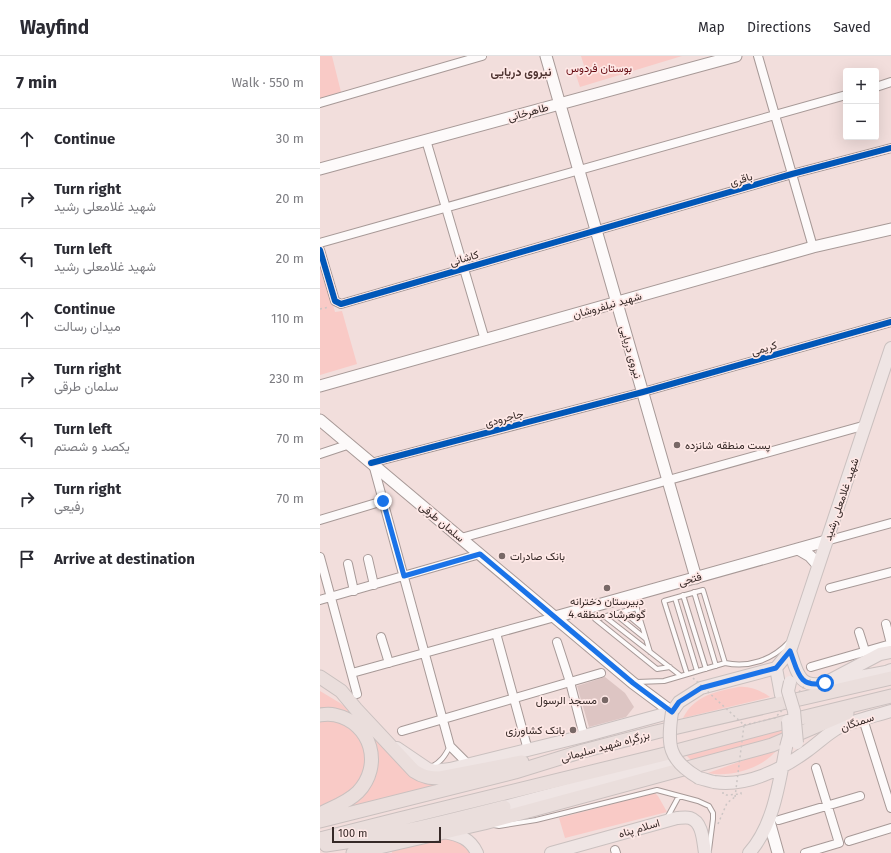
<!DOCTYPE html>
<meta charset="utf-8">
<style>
:root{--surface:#fff;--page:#f7f7f7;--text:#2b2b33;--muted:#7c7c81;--line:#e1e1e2}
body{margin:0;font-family:"Fira Sans",Vazirmatn,sans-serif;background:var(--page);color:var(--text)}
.controls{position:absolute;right:12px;top:12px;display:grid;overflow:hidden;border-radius:4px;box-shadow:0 4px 16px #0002}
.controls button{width:36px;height:36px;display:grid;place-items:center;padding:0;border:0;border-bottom:1px solid var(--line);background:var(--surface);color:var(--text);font:20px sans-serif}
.scale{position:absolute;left:12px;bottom:10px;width:109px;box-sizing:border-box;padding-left:4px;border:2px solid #362927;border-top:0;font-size:11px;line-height:14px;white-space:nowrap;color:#362927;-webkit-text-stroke:3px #fee8e6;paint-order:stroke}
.stop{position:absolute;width:12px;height:12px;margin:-9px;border:3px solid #1a73e8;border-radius:50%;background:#fff}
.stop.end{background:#1a73e8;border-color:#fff;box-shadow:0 1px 4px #0008}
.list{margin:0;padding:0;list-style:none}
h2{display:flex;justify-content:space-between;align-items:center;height:52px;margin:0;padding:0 16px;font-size:17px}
h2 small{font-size:13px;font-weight:400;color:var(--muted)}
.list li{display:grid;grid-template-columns:26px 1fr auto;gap:12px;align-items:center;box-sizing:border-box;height:60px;padding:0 16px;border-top:1px solid var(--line)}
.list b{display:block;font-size:15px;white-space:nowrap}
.list p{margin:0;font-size:13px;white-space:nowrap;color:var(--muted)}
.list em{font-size:13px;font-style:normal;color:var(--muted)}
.icon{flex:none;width:22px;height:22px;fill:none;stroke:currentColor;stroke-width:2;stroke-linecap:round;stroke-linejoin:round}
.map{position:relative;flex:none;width:571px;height:797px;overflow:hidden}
header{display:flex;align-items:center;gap:24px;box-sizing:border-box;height:56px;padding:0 20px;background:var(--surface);border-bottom:1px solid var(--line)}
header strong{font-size:19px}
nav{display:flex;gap:22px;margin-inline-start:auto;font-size:14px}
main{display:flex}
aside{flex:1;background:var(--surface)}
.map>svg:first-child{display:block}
.green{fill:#f9cac6}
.building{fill:#ddc5c3}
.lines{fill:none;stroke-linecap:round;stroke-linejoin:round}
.service-casing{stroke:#a79997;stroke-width:6}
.minor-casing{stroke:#a79997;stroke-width:10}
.secondary-casing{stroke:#a79997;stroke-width:13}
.primary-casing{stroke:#cac0bf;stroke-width:14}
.trunk-casing{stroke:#cac0bf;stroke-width:15}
.path{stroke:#ccc5c4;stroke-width:1.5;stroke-dasharray:2 3;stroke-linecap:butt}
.service{stroke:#fdfafa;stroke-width:4}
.minor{stroke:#fdfafa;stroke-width:8}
.secondary{stroke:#fdfafa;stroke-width:11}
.primary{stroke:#efe5e4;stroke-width:12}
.trunk{stroke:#eadedc;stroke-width:13}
.primary-bridge-casing{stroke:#cac0bf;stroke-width:14;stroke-linecap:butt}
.path-bridge{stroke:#ccc5c4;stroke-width:1.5;stroke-dasharray:2 3;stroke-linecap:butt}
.primary-bridge{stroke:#efe5e4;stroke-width:12}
.cycleway-casing{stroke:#fee8e6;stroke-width:8}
.cycleway{stroke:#0057b8;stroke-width:6}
.route{stroke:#1a73e8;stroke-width:5}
.poi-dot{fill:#786866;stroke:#fee8e6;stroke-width:1.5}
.labels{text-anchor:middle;stroke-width:3.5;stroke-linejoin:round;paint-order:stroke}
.park-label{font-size:11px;fill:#64070e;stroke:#fee8e6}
.street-label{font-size:11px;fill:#362927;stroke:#fee8e6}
.poi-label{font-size:11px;fill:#362927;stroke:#fee8e6;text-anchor:start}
.neighbourhood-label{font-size:12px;font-weight:bold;fill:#4e3330;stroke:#fee8e6}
</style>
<header>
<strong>Wayfind</strong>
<nav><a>Map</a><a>Directions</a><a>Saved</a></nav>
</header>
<main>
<aside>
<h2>7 min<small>Walk · 550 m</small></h2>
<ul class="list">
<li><svg class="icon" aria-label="ahead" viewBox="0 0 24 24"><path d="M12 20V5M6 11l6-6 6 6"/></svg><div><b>Continue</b></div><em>30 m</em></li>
<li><svg class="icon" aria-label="right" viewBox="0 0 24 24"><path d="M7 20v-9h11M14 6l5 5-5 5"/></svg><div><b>Turn right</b><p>شهید غلامعلی رشید</p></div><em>20 m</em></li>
<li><svg class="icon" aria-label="left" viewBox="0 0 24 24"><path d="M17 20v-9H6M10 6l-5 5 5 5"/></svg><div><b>Turn left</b><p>شهید غلامعلی رشید</p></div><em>20 m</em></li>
<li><svg class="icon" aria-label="ahead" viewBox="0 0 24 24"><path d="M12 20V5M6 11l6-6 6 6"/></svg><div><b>Continue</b><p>میدان رسالت</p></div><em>110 m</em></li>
<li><svg class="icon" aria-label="right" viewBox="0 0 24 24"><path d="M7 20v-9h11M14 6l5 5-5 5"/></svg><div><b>Turn right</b><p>سلمان طرقی</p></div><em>230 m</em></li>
<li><svg class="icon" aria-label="left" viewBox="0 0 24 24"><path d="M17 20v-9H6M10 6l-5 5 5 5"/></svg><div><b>Turn left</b><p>یکصد و شصتم</p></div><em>70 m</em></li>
<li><svg class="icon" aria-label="right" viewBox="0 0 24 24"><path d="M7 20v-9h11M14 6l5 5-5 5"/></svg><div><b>Turn right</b><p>رفیعی</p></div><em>70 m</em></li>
<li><svg class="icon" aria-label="arrive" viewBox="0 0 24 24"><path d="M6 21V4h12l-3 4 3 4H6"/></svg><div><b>Arrive at destination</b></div></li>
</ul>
</aside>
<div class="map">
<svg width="571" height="797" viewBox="0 0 571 797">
<rect width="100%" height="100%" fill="#f2dedc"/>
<path class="green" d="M0 0H12L21 36 0 42Z
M261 0H362L260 31 256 19 266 16Z
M0 202 15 256 22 255 37 308 0 319Z
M418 631C430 630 440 634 450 641L363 662C375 639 395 636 418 631Z
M0 635 20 647 31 655 99 723 183 715 7 756 39 738 51 684 0 655Z
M0 661H10L39 675 49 708 36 734 0 753Z
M463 671 462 680 371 704 366 699Z
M458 692C445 712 410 722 388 717Z
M335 737 338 740 347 756 245 782 239 762Z
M118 782H138L152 797H72L71 792Z"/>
<path class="building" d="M285 621 305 637 314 651 306 661 269 671 257 630Z"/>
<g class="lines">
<defs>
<path id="service" d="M374 536 396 610
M363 539 386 613
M313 540 330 596
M355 542 377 615
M317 552 275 563 337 613 350 611
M304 556 322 571
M295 558 326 583
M284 560 361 620
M367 618 344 545 383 534 405 607
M317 626 344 625 405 607C429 612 452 604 469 586
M111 711C121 706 125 700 130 690
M347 762 359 740
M174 769 179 770 216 764 337 734 378 745 389 750 393 757V763L389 794"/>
<path id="minor" d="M438 0 493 191
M556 31 571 26
M0 47 162 0
M106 84 165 284
M0 187 526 39
M0 194 15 245 21 248 472 118 571 92
M0 398 30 388
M51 407 323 336 571 266
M53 408 130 690 148 708
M0 464 63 445
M141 482 546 369
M506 485 571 467
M0 501 37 638
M48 503 54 529
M28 508 34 535
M510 532 571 516
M0 544 160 498
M539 576 545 595
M176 577 208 694
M61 581 69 607
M237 586 250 626 264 680
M491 611 571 588 566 568
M32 617 235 561
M543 663 571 752
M82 675 281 617
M459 764 540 740
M529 785 571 772
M295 794 296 797
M485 797 519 787 496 712"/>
<path id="secondary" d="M226 0 376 522
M0 113 416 0
M0 330 493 191 571 173
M0 364 313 627 352 656
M478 493 490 500 498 509
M235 561 506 485
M449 765 458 797"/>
<path id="primary" d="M470 595C477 615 478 633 505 627L560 598 571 596
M456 612 470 595 571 292
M456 612 461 639
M512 626 566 616 571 614
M77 692 108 713 114 715 130 713 264 680 352 656 359 646 381 632 456 612
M379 722C384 723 389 725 394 726 426 731 461 714 487 695 497 688 506 679 516 673 531 665 555 660 571 655
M184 751 356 705
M124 776C139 779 150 782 157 797
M231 797 357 762C360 762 366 761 370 762 383 766 383 786 385 797
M429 797C454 769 459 727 466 691"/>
<path id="trunk" d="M0 621 21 635 36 653 94 715C103 721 110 722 120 722L202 706
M0 659C5 658 11 658 15 659 52 667 63 710 38 736 27 747 13 751 0 758
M0 765 195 716 263 695 336 676 571 622
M0 783 79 763 341 699 485 661 571 640
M6 789C66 781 125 766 184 751
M33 797 164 767 452 689 527 657"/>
</defs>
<use href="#service" class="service-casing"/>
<use href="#minor" class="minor-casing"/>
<use href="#secondary" class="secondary-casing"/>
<use href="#primary" class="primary-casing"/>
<use href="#trunk" class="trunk-casing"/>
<path class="path" d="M0 253 9 251
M403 736V738L406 739 421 738V736
M398 768 407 747 415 741"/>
<use href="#service" class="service"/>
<use href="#minor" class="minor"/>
<use href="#secondary" class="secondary"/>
<use href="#primary" class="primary"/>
<use href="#trunk" class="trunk"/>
<defs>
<path id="primary-bridge" d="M470 626 468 635 474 655 477 687
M352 656C347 689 348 704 379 722
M466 691 469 680 468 665"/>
</defs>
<use href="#primary-bridge" class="primary-bridge-casing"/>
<path class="path-bridge" d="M373 622 424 669
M479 636 492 622
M424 669 455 662 464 652
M415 741 424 669"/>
<use href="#primary-bridge" class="primary-bridge"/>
<defs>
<path id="cycleway" d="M0 194 15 245 21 248 472 118 571 92
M51 407 323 336 571 266"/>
</defs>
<use href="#cycleway" class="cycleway-casing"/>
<use href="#cycleway" class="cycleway"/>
</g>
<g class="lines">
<path class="route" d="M63 445 84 520 160 498 313 627 352 656 359 646 381 632 456 612 470 595C478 615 478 633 505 627"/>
</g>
<g class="poi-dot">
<circle cx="357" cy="389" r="4"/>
<circle cx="182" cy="500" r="4"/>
<circle cx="287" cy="532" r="4"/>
<circle cx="285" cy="644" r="4"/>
<circle cx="253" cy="674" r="4"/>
</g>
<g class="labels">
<g class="park-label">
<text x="279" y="16">بوستان فردوس</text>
</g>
<g class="street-label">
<text transform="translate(208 56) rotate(-15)" y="4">طاهرخانی</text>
<text transform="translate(421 123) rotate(-16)" y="4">باقری</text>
<text transform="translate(144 202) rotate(-16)" y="4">کاشانی</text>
<text transform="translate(287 249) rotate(-16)" y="4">شهید نیلفروشان</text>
<text transform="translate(444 292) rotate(-16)" y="4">کریمی</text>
<text transform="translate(311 296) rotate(74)" y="4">نیروی دریایی</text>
<text transform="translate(184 362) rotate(-15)" y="4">جاجرودی</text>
<text transform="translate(521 443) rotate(-71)" y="4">شهید غلامعلی رشید</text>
<text transform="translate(122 466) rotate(40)" y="4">سلمان طرقی</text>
<text transform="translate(370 523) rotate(-16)" y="4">فتحی</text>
<text transform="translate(537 666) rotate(-19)" y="4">سمنگان</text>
<text transform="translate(285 690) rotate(-15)" y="4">بزرگراه شهید سلیمانی</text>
<text transform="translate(319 772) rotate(-16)" y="4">اسلام پناه</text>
</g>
<g class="poi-label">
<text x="365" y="393">پست منطقه شانزده</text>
<text x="190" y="504">بانک صادرات</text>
<text x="287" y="549" text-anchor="middle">دبیرستان دخترانه<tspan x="287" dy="13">گوهرشاد منطقه 4</tspan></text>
<text x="277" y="648" text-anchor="end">مسجد الرسول</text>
<text x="245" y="678" text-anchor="end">بانک کشاورزی</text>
</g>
<g class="neighbourhood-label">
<text x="201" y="20">نیروی دریایی</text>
</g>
</g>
</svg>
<div class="controls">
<button>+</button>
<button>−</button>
</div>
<div class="scale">100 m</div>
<div class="stop" style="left:505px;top:627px"></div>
<div class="stop end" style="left:63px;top:445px"></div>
</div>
</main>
